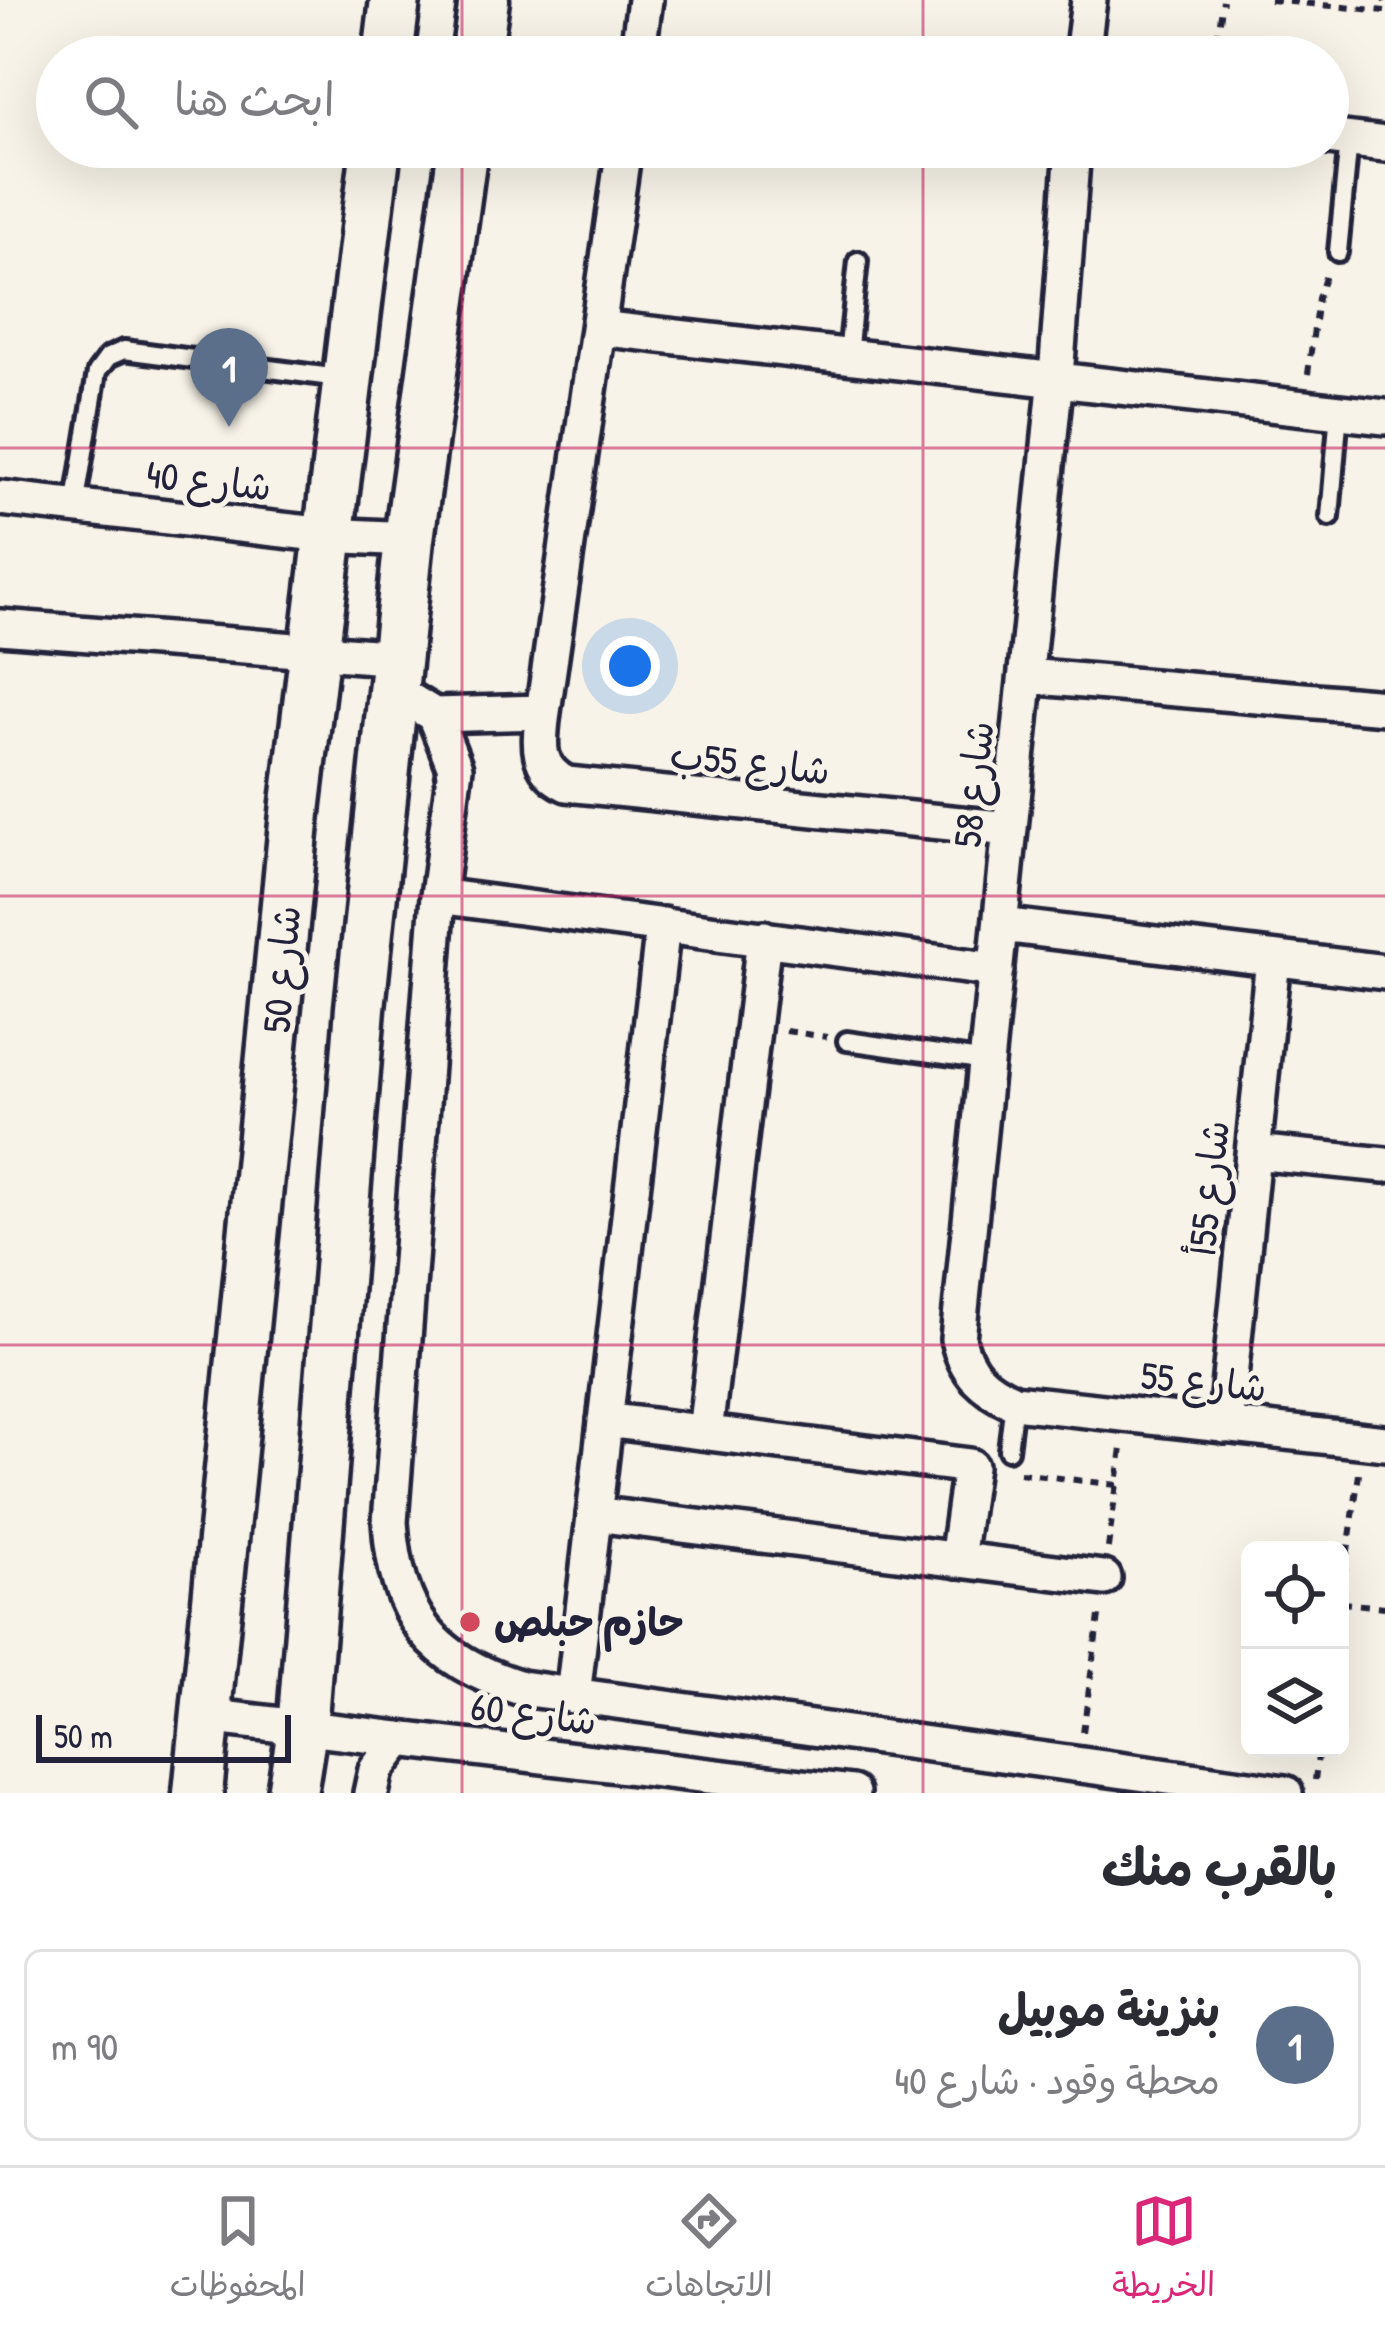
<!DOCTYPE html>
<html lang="ar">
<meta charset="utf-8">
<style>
:root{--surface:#fff;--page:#f2f2f3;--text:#2b2b33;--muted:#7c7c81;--line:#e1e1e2;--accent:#db2777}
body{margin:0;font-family:"Patrick Hand","Playpen Sans Arabic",sans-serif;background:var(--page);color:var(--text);direction:rtl}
.controls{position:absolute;right:36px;bottom:36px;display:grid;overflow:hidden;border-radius:18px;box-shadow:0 12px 48px #0002}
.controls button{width:108px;height:108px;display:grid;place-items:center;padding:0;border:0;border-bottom:3px solid var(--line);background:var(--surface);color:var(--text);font:60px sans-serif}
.scale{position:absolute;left:36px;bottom:30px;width:255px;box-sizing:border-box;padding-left:12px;border:6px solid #22223b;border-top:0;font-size:33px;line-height:42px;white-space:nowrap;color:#22223b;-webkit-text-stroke:9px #f7f3e8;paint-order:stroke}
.you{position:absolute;left:630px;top:666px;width:42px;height:42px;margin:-30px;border:9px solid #fff;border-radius:50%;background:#1a73e8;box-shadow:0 0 0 18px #1a73e833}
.badge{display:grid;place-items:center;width:78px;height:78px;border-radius:50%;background:var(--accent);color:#fff;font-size:39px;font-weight:700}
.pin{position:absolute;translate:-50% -99px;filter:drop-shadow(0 3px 6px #0008)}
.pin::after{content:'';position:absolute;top:63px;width:42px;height:36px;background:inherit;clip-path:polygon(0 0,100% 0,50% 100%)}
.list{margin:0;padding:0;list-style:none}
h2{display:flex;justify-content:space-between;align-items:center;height:156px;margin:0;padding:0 48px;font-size:51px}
h2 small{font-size:39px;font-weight:400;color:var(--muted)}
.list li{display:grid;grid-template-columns:78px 1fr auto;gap:36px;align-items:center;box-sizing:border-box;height:192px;margin:0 24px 24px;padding:0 24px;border:3px solid var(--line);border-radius:18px}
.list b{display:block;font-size:45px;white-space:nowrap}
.list p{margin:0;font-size:39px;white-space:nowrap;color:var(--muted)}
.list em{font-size:39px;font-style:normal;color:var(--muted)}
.icon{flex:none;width:66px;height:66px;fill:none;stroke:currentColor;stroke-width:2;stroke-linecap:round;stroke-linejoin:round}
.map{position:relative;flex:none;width:1385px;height:1793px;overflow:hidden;direction:ltr}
.search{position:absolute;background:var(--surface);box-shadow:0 12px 48px #0002;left:36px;right:36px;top:36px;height:132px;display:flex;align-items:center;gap:30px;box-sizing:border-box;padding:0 42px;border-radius:66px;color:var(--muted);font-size:45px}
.sheet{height:372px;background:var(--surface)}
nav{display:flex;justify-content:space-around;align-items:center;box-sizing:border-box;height:168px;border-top:3px solid var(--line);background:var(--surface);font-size:33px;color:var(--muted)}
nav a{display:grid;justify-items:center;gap:6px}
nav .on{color:var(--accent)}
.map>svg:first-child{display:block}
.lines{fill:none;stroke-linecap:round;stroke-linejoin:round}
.lane-casing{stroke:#22223b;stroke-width:26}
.street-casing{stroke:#22223b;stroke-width:42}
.secondary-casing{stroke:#22223b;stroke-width:57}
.path{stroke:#22223b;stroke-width:6;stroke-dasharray:9 9;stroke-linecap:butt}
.lane{stroke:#f7f3e8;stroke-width:16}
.street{stroke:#f7f3e8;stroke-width:33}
.secondary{stroke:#f7f3e8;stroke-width:48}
.grid{fill:none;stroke:#c2185b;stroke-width:3;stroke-opacity:0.55}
.poi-dot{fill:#d1495b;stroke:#f7f3e8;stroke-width:4.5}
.labels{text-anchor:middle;stroke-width:10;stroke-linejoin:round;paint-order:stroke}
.street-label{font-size:39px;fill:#22223b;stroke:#f7f3e8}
.poi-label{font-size:39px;font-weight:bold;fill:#22223b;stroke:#f7f3e8;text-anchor:start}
</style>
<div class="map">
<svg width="1385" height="1793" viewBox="0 0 1385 1793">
<rect width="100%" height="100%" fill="#f7f3e8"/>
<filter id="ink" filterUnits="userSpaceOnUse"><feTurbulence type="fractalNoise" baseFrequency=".00833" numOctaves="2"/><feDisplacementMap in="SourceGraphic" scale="24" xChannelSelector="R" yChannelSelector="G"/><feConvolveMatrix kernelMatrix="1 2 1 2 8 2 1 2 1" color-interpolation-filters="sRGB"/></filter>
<g filter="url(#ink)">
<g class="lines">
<defs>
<path id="lane" d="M1338 252 1349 140
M848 355 858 261
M75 507 97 372 108 357 124 350 347 379
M1330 517 1339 411
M847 1041 987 1061
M1008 1450 1014 1402"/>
<path id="street" d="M638 52 678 57
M637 57 645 0
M1082 57 1089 0
M1328 137 1385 144
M1073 147 1056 377 958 1339C966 1373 983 1388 1014 1402L1385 1443
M598 328 1385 417
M0 498 327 535 409 539
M0 627 399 658
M1026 676 1385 707
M395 691 434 715 455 768 438 896 390 1522C396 1616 431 1660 521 1688L1285 1793
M543 712C539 743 535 769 567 784L1010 829
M434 715 543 712 624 147
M438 896 996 970
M1001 925 1385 972
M1254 1152 1385 1165
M605 1420 970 1466 957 1560
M1225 1426 1273 959
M705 1432 764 938
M594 1514 1104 1578
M573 1696 663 925
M206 1716 852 1793
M371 1793 376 1770 400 1739"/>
<path id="secondary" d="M388 57 395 0
M476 57 484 0
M198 1793 296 803 376 147
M292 1793 302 1730 360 1008 409 539 463 147"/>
</defs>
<use href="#lane" class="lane-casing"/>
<use href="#street" class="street-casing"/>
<use href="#secondary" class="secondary-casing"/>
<path class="path" d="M1270 0 1385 11
M1384 0 1385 2
M1215 57 1223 0
M1308 374 1318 298 1328 269
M786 1031 827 1037
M1019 1473 1117 1485
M1108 1548 1122 1448
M1341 1603 1385 1607
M1340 1607 1359 1474
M1083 1732 1100 1609
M1315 1780 1319 1748"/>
<use href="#lane" class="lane"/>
<use href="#street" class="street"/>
<use href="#secondary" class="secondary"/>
</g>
</g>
<path class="grid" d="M462 0V57M923 0V57M462 147V1793M923 147V1793M0 448H1385M0 896H1385M0 1345H1385"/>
<circle class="poi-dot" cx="470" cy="1622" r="12"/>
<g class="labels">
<g class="street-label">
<text transform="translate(209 480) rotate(6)" y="14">شارع 40</text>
<text transform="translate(750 762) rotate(6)" y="14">شارع 55ب</text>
<text transform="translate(973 784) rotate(-84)" y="14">شارع 58</text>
<text transform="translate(281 969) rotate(-85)" y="14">شارع 50</text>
<text transform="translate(1208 1188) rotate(-84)" y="14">شارع 55أ</text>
<text transform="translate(1204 1381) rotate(6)" y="14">شارع 55</text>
<text transform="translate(534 1713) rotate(7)" y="14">شارع 60</text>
</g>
<g class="poi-label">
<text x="494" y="1636">حازم حبلص</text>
</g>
</g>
</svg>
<div class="controls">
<button><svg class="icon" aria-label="locate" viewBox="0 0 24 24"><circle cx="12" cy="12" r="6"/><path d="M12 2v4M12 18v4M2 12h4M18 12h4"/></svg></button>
<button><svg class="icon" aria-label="layers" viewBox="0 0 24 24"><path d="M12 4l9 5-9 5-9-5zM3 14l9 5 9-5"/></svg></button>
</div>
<div class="scale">50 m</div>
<div class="you"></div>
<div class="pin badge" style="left:229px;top:427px;background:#5c6f8a">1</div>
<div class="search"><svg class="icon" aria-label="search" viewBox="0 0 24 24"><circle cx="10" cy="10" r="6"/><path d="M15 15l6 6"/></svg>ابحث هنا</div>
</div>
<section class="sheet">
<h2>بالقرب منك<small></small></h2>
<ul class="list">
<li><span class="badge" style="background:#5c6f8a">1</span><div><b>بنزينة موبيل</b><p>محطة وقود · شارع 40</p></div><em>90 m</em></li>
</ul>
</section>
<nav>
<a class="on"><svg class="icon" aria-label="map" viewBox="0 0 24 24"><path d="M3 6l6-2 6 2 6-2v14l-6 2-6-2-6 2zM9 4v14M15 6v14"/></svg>الخريطة</a>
<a><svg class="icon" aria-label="directions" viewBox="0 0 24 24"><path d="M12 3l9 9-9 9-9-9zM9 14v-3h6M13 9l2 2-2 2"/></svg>الاتجاهات</a>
<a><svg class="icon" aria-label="saved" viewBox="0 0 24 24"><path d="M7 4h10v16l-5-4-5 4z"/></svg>المحفوظات</a>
</nav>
